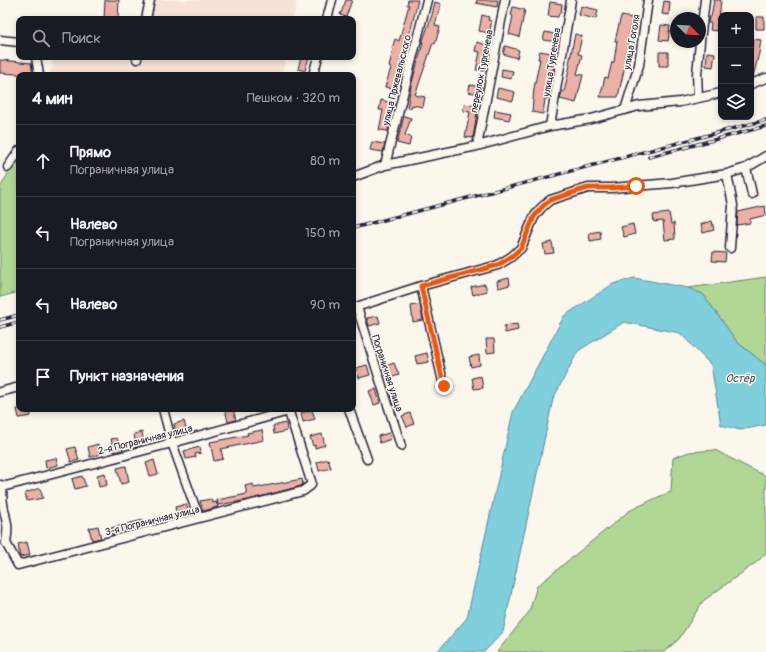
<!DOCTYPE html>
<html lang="ru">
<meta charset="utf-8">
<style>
:root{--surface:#171b24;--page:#20242c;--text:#f1f3f6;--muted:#9ea1a6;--line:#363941}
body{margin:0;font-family:Pangolin,sans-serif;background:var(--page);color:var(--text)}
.controls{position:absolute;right:12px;top:12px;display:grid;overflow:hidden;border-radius:8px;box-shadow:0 2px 6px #0003}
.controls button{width:36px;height:36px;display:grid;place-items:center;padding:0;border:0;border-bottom:1px solid var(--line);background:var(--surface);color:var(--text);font:20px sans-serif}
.compass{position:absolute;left:670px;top:12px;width:36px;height:36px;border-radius:50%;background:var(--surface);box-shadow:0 2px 6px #0003;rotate:114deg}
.stop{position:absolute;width:12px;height:12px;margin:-9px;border:3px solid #ea580c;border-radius:50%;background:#fff}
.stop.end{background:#ea580c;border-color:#fff;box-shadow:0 1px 4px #0008}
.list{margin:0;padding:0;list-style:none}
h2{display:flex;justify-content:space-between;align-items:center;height:52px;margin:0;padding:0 16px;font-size:17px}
h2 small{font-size:13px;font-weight:400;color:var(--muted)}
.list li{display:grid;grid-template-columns:26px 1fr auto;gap:12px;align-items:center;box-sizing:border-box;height:72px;padding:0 16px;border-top:1px solid var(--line)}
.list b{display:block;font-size:15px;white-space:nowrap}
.list p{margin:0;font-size:13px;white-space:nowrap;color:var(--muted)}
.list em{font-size:13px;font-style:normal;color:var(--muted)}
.icon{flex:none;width:22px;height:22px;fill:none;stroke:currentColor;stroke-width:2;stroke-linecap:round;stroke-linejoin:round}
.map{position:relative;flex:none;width:766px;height:652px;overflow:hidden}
.search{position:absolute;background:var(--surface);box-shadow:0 2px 6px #0003;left:16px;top:16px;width:340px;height:44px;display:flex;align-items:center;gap:10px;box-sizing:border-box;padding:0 14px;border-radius:8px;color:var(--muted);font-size:15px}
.panel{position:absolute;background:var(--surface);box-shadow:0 2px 6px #0003;left:16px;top:72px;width:340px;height:340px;border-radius:8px}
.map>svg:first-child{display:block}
.built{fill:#f6e2d7}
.green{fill:#b0d894;stroke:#697d68}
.water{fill:#80cfdd;stroke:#5a8a9c}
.building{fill:#ebb1a6;stroke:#22223b}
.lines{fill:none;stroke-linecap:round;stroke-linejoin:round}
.minor-casing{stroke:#22223b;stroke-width:11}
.minor{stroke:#fbf7ec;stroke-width:8}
.rail-casing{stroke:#22223b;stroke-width:3.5}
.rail{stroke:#fbf7ec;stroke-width:2;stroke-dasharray:6;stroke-linecap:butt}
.route{stroke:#ea580c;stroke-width:5}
.labels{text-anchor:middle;stroke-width:3;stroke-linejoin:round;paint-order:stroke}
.street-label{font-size:10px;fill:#22223b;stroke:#fbf7ec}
.water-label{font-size:11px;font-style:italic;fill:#3e566c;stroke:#fbf7ec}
</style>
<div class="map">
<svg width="766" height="652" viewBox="0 0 766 652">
<rect width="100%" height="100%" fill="#fbf7ec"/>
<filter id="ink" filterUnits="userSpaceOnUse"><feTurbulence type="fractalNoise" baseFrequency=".025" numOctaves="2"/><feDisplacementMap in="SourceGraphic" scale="8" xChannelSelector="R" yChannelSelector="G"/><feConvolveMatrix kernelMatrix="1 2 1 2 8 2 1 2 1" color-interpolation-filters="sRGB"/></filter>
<g filter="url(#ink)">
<path class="built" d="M150 0H297L293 19H146Z
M53 57H98L133 60 137 59V57H286L282 75H50Z"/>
<path class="green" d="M19 154V292L0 297V188Z
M766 277V365L737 342 703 294 688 288Z
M715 450 751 469 766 476V553L758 561 703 601 679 639 664 652H497L529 612 537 586 629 511 658 497 671 492 673 458 689 452Z"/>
<path class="water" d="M634 278 688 288 703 294 737 342 766 365V425L740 430 721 425 711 365 680 333 624 322 578 351 553 399 503 632 484 652H437L467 618 513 412 564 316 613 284Z"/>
<path class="building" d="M105 0H119L118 19H104Z
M346 0H352L346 17 340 15Z
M408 0H418L396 90 385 87 391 68 389 67 393 49H392L395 39 399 41 409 5H407Z
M477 0H498L497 7 476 3Z
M714 0H721L719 18H721V25L717 24V31L710 30 711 23H708L709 17H711Z
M664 1 670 2 669 15 662 14Z
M435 2 441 4 435 25 440 27 435 44 433 43 415 95 425 97 423 107 412 105 411 108H407L411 86 423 43H422L432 15Z
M550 2 562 4 561 13H559L558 17 548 16Z
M581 6 598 10 596 19 579 15Z
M513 7 525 10 519 37 509 34 513 16 511 15Z
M482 15 489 17 488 20 492 21 489 33 479 31Z
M621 16 632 18 626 61 618 97H600L605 77 608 78 612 62H614L617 41H615Z
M756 17H764V29H756Z
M661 25 670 26 668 41 659 40Z
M545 32 559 35 557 42 543 40Z
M575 34 582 36 578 54 582 55 577 74 583 75 576 103 560 99 562 91 564 92 570 65 569 64Z
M753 39 761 40 759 53 753 77H751V56Z
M477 42 490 46 484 71 476 70 480 52 475 51Z
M505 46 519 50 517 58 503 54Z
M540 51 556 54 551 80H549L547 99H545L543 114 532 112 534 88 540 59H538Z
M659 52H668V66H659Z
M707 52 715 53 713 67 706 66Z
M301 57H309L305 71 298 69Z
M0 60 31 63 33 75 0 73Z
M502 69 513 71 511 79 501 77Z
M470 85 482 87 480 94 468 92Z
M498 88 515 92 513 101 496 97Z
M381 100 395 104 388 131 379 130 383 110H379Z
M464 104 478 106 473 138 465 137 470 112 463 111Z
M495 110 511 113 509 120 494 117Z
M404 116 411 118 405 135 411 137 409 146 397 143Z
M372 142 385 144 383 152 370 150Z
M765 206 766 215 750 219V223L737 225 738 212Z
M669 213 671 224 674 223 675 239 665 240 663 221 654 222 653 215Z
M712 221 714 230 703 233 701 224Z
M633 224 635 234 624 237 621 227Z
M600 231 601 239 590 241 589 233Z
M552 242 554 253 545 254 543 244Z
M713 252 726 253 725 262 712 261Z
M509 278 510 285 498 288 497 281Z
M485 284 487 291 473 295 471 287Z
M420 304 423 320 413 322 411 306Z
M378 316 380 323 369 326 367 318Z
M517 324 518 330 505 333 504 326Z
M486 339H494L495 352 487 353Z
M427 353 429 362 417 364 415 356Z
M479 355 480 365 471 367 469 357Z
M394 363 399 375 387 379 383 367Z
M367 365 370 375 359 378 356 368Z
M481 376 483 388 474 389 472 378Z
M376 389 380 403 374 405 369 391Z
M17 409H30L31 416 19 418Z
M225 409H233L236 420 228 422Z
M312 410 315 419 303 422 301 413Z
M410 413 414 424 407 427 402 416Z
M184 421 187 433 177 436 174 424Z
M286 423 287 431 274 434 273 426Z
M262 430 264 440 221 449 223 459 214 461 210 442 248 435 247 433Z
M142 432 144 444 136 447 134 434Z
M389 433 391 439 380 443 378 436Z
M322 434 325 445 315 448V445L313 446 310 437Z
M117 438 119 445 121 444 123 450 114 452 111 439Z
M98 444 100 454 90 457 88 447Z
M75 447 79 460 71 462 67 449Z
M200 447 201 453 195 454 196 457 186 459 184 451Z
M56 458 58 465 46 468 45 460Z
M328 459 331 468 319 471 317 462Z
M154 460 158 474 150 476 146 463Z
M126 466 129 482 121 484 117 468Z
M105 473 107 485 99 487 97 475Z
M82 476 86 486 75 489 72 479Z
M302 479 303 484 301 486 248 500 218 505 217 500 247 494 245 486 253 484 254 488Z
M40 488 43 498 27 501 25 493Z
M211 499 212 503 216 502 218 507 203 511 200 501Z
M186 504 190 515 178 518 175 507Z
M143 520 144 527 112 535 111 528Z
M98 526 101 538 92 540 89 528Z
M27 542 30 555 20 557 18 544Z"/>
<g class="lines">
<defs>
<path id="minor" d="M146 19 150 0
M327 19 332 0
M0 40 19 42
M700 41 705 0
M36 57 39 75
M137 59V57
M313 75 318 57
M751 84 766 78
M698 98 697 74 700 42
M625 110 639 65 648 0
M550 126 571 0
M477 146 505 0
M385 165 427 0
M8 167 19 151
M746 168 752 194
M727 174 733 205 730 248
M353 177 385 165 477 146 550 126 591 119 639 106 680 102 721 93
M421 286 444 386
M357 307 401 446
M353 308 421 286 498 265 511 257 521 248 534 217 541 208 550 200 588 188H611L672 183 727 174 746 168 766 156
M0 392 19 387
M163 409 172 443 199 518
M349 409 367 459
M0 485 6 486 172 443 289 411
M6 486 3 487C0 499 5 511 7 524 8 530 7 536 6 543
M6 543 18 565 303 491 311 485V481L288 409"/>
</defs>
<use href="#minor" class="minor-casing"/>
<use href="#minor" class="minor"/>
<defs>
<path id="rail" d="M649 157 766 126
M353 228 766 120
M0 320 19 315
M0 327 19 322"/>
</defs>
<use href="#rail" class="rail-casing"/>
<use href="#rail" class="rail"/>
</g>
</g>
<g class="lines" filter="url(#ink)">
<path class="route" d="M444 386 421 286 498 265 511 257 521 248 534 217 541 208 550 200 588 188H611L636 186"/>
</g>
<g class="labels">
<g class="street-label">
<text transform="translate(631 42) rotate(-80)" y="4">улица Гоголя</text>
<text transform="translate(551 62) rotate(-81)" y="4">улица Тургенева</text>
<text transform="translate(481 71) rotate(-79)" y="4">переулок Тургенева</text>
<text transform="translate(396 80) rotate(-76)" y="4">улица Пржевальского</text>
<text transform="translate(388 373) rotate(72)" y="4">Пограничная улица</text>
<text transform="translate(145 439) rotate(-14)" y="4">2-я Пограничная улица</text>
<text transform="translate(152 520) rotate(-14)" y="4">3-я Пограничная улица</text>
</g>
<g class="water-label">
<text x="740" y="382">Остёр</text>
</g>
</g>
</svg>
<div class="controls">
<button>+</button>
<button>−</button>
<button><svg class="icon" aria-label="layers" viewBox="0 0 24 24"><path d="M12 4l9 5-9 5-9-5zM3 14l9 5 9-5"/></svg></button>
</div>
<svg class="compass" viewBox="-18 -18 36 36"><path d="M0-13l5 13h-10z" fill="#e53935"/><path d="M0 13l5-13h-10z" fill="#9ea1a6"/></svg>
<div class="stop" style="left:636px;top:186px"></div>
<div class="stop end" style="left:444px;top:386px"></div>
<div class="search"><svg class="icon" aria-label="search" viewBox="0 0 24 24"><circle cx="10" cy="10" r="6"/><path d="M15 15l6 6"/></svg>Поиск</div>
<section class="panel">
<h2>4 мин<small>Пешком · 320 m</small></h2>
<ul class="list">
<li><svg class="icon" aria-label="ahead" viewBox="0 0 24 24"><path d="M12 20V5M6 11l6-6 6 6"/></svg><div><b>Прямо</b><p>Пограничная улица</p></div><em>80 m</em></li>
<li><svg class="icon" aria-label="left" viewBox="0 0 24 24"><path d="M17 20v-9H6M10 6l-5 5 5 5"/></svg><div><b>Налево</b><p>Пограничная улица</p></div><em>150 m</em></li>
<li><svg class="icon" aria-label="left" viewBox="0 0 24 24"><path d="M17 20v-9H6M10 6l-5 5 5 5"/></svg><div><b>Налево</b></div><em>90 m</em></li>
<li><svg class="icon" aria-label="arrive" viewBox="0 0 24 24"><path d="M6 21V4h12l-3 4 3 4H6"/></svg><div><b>Пункт назначения</b></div></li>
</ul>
</section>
</div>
